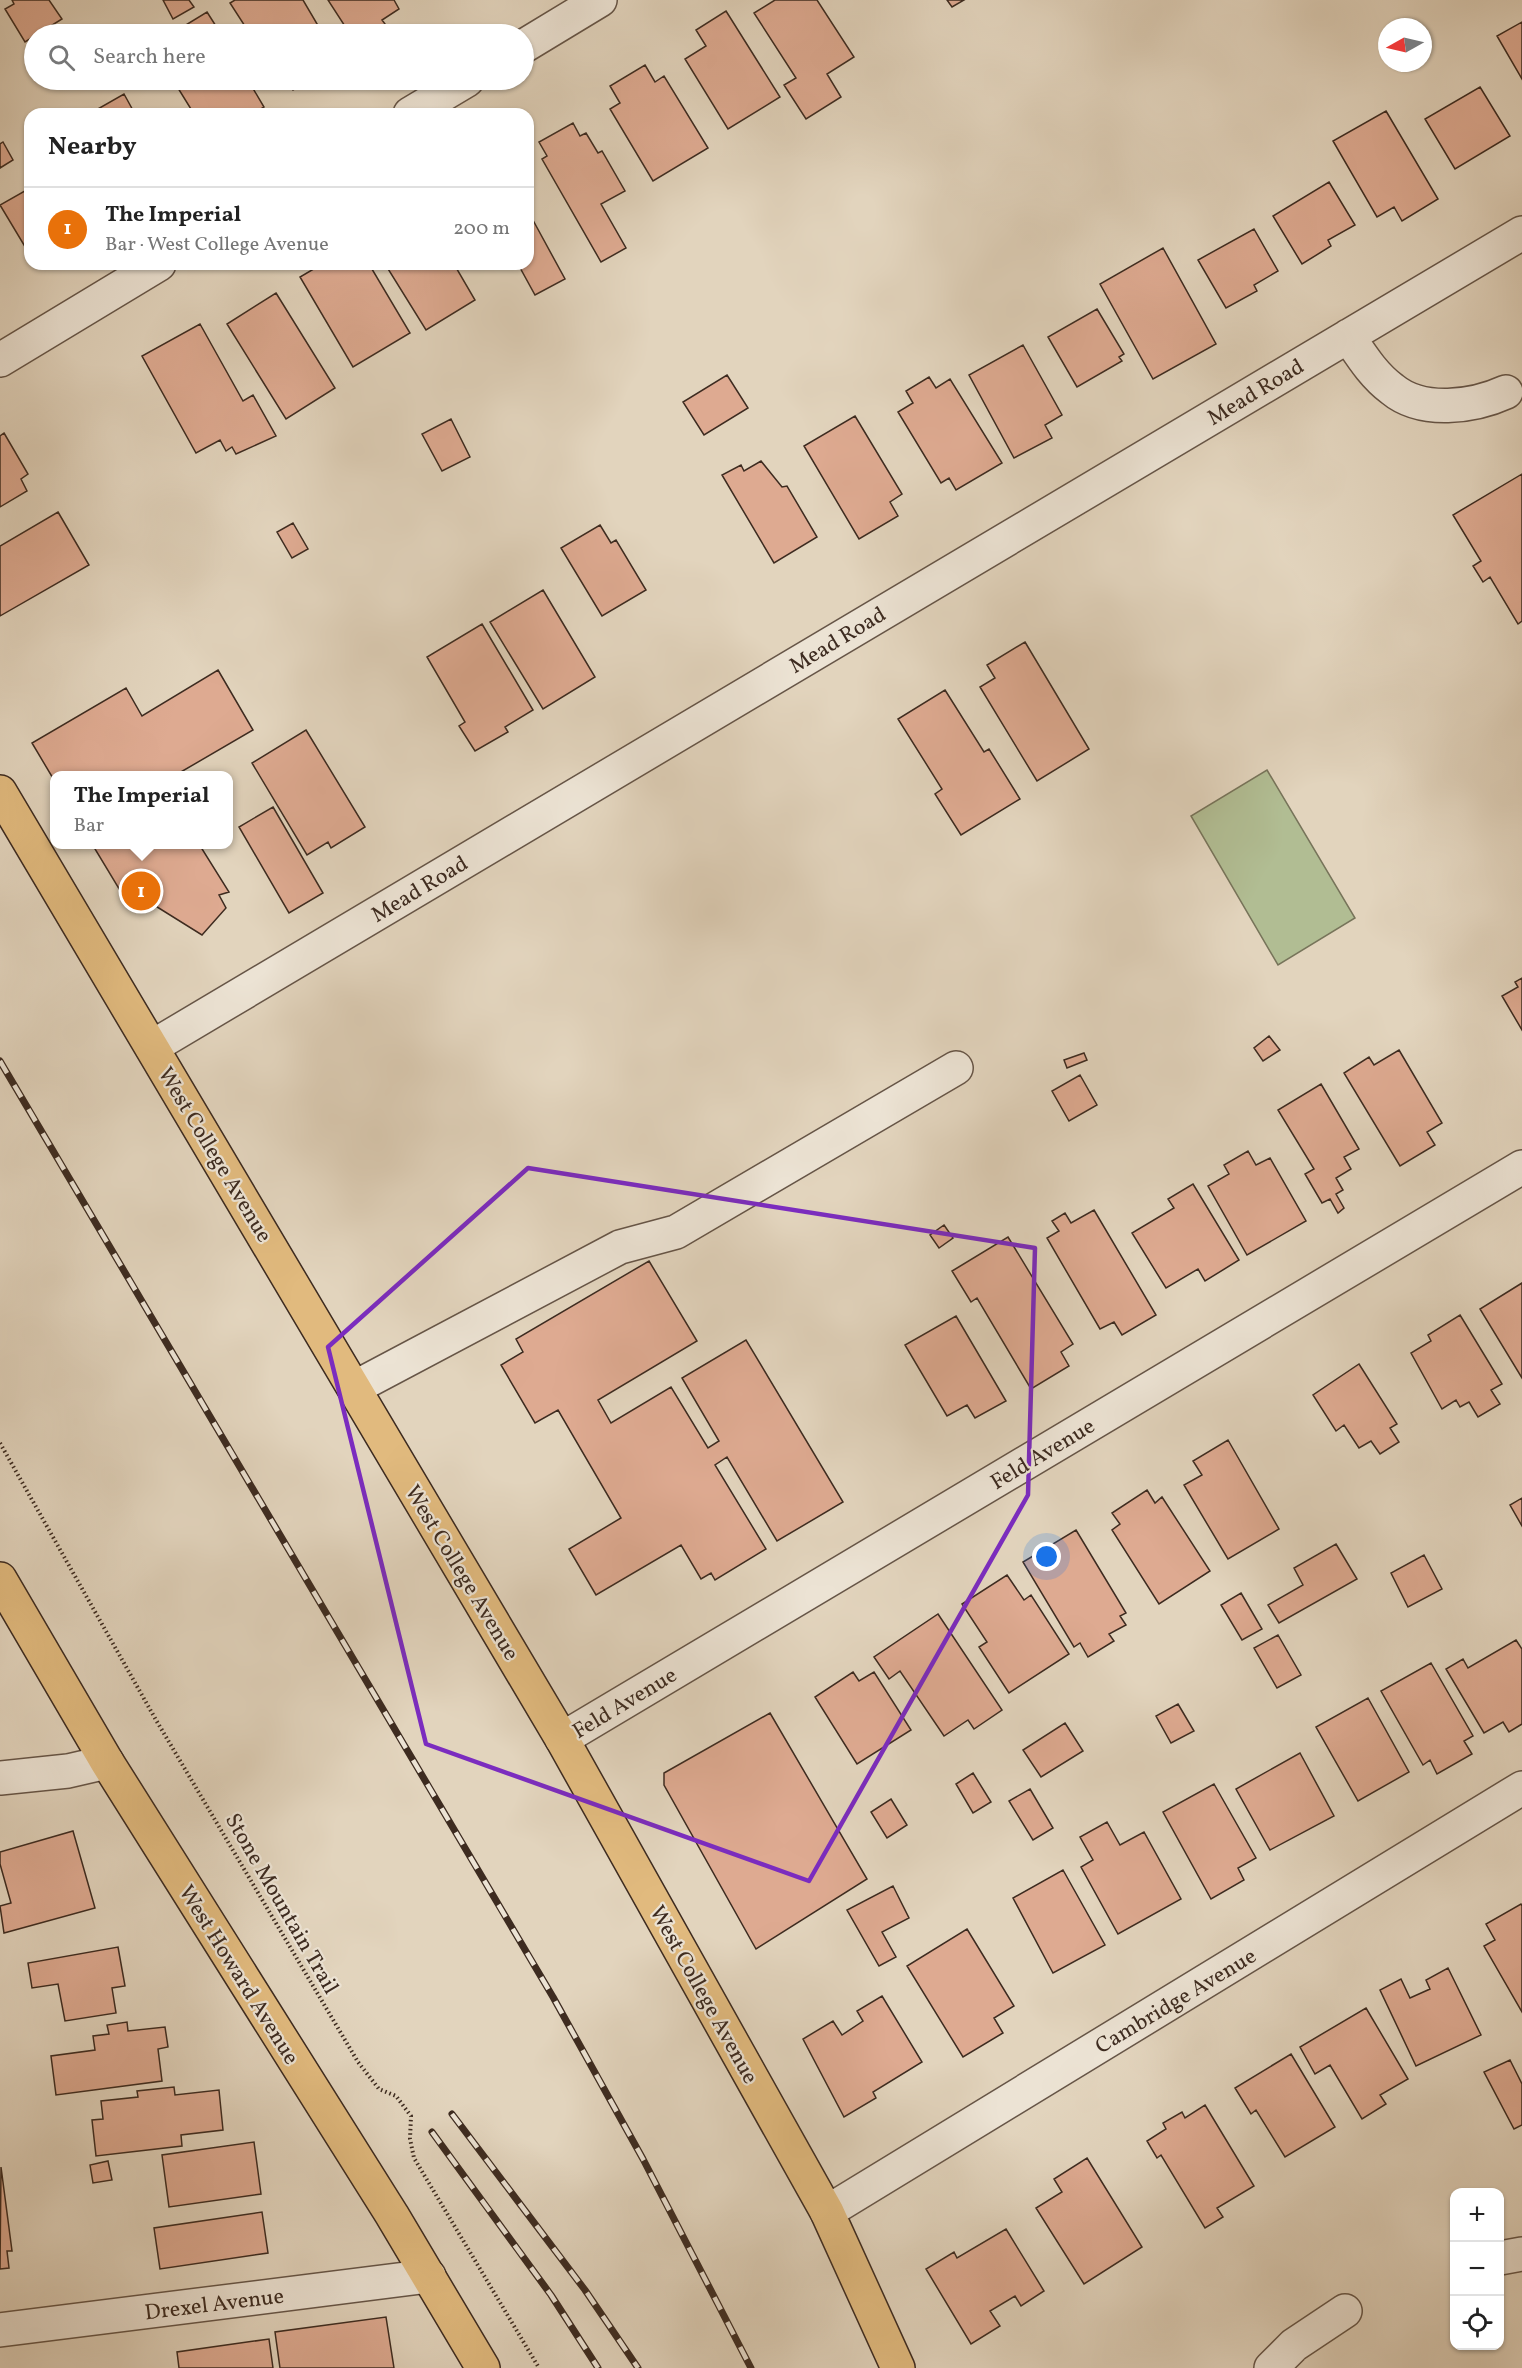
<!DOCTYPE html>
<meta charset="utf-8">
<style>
:root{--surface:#fff;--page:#f2f2f2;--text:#222;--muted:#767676;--line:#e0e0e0;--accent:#8f2418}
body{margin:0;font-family:Vollkorn,serif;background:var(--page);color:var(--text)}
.controls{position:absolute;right:18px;bottom:18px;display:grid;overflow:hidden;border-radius:12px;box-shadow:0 2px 4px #0004}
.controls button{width:54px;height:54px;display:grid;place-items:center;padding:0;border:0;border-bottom:2px solid var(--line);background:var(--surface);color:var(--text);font:30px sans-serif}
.compass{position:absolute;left:1378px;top:18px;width:54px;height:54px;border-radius:50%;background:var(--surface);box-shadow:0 2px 4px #0004;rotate:262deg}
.you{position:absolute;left:1047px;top:1557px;width:21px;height:21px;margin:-15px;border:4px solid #fff;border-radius:50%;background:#1a73e8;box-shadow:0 0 0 9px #1a73e833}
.badge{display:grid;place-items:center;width:39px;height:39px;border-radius:50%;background:var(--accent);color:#fff;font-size:20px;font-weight:700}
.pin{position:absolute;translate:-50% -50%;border:3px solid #fff;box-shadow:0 2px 6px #0006}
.popup{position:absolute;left:50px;top:771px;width:183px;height:78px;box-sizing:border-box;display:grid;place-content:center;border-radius:12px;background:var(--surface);filter:drop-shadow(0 2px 4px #0005);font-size:20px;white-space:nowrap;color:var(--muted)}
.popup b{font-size:22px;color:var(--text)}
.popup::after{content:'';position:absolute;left:50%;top:100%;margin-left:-12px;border:12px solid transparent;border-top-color:var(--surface)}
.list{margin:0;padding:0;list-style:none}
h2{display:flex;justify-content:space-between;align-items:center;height:78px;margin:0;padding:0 24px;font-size:26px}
h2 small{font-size:20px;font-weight:400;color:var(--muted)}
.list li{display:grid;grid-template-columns:39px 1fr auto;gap:18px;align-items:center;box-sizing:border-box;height:84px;padding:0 24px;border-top:2px solid var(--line)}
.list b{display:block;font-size:22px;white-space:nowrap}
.list p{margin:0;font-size:20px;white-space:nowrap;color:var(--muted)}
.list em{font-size:20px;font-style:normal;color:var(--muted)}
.icon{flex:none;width:33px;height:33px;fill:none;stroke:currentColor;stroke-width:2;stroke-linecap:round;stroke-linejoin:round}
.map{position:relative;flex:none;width:1522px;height:2368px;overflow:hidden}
.search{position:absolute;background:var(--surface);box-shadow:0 2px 4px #0004;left:24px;top:24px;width:510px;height:66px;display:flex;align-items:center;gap:15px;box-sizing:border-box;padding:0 21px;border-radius:33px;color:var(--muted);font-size:22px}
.panel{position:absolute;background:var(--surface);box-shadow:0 2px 4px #0004;left:24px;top:108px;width:510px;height:162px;border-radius:18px}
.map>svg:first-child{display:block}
.grass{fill:#b1bd93;stroke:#77745a;stroke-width:1.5}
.building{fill:#deaa91;stroke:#3d2b20;stroke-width:1.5}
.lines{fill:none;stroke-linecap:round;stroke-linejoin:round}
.minor-casing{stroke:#665547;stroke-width:36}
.major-casing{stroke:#3d2b20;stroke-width:36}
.path{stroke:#3d2b20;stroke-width:4;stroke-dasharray:1.5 3;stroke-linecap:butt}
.minor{stroke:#ece3d4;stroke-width:33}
.major{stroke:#e1ba7e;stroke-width:33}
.rail-casing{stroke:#3d2b20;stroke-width:7}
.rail{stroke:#ece3d4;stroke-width:4.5;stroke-dasharray:14;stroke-linecap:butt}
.marked{fill:none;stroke:#7b2cbf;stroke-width:4.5;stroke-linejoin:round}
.labels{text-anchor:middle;stroke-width:4.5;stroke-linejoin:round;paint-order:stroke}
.street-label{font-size:22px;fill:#3d2b20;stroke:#ece3d4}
</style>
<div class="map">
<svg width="1522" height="2368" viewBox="0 0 1522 2368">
<rect width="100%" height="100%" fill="#e2d4bd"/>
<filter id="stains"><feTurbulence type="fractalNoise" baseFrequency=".00333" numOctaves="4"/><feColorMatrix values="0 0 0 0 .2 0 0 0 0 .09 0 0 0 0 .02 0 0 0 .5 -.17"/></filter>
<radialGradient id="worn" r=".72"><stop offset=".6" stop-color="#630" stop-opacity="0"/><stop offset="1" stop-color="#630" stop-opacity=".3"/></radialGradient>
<path class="grass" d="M1267 770 1355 918 1278 965 1191 816Z"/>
<path class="building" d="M12 0H49L62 19 25 42 5 9 14 4Z
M163 0H189L194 7 173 19Z
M235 0H303L323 34H250L230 3Z
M328 0H394L399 9 382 20 388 28 378 34H350Z
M775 0H817L854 57 827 74 841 97 806 119 784 85 796 78 754 13Z
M947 0H964L952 7Z
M726 11 780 97 728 129 685 59 706 46 696 30Z
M207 12 221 34H171Z
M1522 22V79L1497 36Z
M645 65 655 82 664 76 708 148 653 181 610 109 620 103 610 86Z
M173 80H248L264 107 253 114H194Z
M287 80H310L293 90Z
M1480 87 1510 136 1455 169 1425 119Z
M124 94 135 114H89Z
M1386 111 1438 199 1402 221 1394 207 1377 217 1333 141Z
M573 123 580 136 586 133 598 153 602 151 625 191 601 204 626 248 601 262 542 159 547 156 539 142Z
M3 142 13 160 0 168V144Z
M1329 182 1355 225 1328 240 1331 246 1302 264 1273 216Z
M30 188V255L0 205Z
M528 211 565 279 535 295 518 264H528Z
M1254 229 1278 271 1254 285 1257 291 1226 308 1198 260Z
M1163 248 1216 344 1153 379 1100 284Z
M322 264H369L410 333 353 367 300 277Z
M385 264H454L475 300 426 330Z
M276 293 335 388 286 419 227 324Z
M1097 309 1124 354 1119 357 1122 361 1077 387 1048 337Z
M200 324 243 401 253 395 276 436 236 454 232 447 226 451 220 440 196 453 142 356Z
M1023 345 1062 415 1045 425 1052 438 1014 458 969 375Z
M727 375 748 408 704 435 683 402Z
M929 377 936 388 950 379 1002 463 956 490 949 478 941 483 898 412 913 403 906 391Z
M855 416 902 494 890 502 898 516 859 539 804 446Z
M451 419 470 457 442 471 422 434Z
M4 433 28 474 21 479 27 491 0 507V436Z
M761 461 782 487 787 486 817 537 774 563 722 475 741 465 744 471Z
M1522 474V621L1518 624 1490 577 1483 582 1473 566 1481 561 1453 515Z
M58 512 89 565 0 616V546Z
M293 523 308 549 292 558 277 532Z
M600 525 611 543 616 540 646 590 602 616 561 548Z
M543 590 595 677 543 709 490 622Z
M482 624 533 710 505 727 508 732 475 751 459 726 465 722 427 657Z
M1025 642 1089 749 1037 781 980 687 995 678 987 665Z
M218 670 253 730 174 776H54V780L32 743 126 688 142 716Z
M945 690 984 752 989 749 1020 799 961 835 935 794 942 789 898 719Z
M306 730 365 827 331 848 328 842 307 855 252 763Z
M273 807 323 893 289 913 239 827Z
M92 844H199L229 892 219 895 226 908 202 935 154 905 145 912 130 907Z
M1522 978V1030L1502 996 1518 987 1515 982Z
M1269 1036 1280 1050 1263 1061 1254 1048Z
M1399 1050 1442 1123 1427 1132 1435 1145 1400 1166 1344 1073 1369 1057 1374 1065Z
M1084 1053 1087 1060 1067 1068 1064 1060Z
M1080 1075 1097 1105 1069 1121 1052 1091Z
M1321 1084 1359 1149 1344 1157 1351 1169 1336 1178 1343 1190 1336 1194 1344 1208 1338 1213 1330 1199 1322 1203 1305 1174 1314 1169 1278 1110Z
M1248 1151 1256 1165 1270 1158 1306 1221 1247 1255 1208 1186 1229 1174 1224 1165Z
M1193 1184 1239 1260 1205 1281 1198 1269 1166 1288 1132 1233 1174 1208 1168 1199Z
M1094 1210 1156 1315 1122 1335 1114 1322 1100 1329 1047 1238 1059 1231 1052 1221 1065 1213 1071 1223Z
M944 1225 953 1238 939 1248 930 1235Z
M1008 1237 1073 1344 1061 1352 1069 1366 1031 1389 977 1298 971 1302 952 1271Z
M649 1261 697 1341 598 1400 611 1423 671 1387 708 1448 719 1441 682 1378 746 1340 843 1502 777 1541 727 1457 715 1465 766 1549 715 1580 711 1573 701 1579 681 1545 596 1595 569 1549 621 1518 558 1410 535 1423 501 1365 523 1352 516 1339Z
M1522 1283V1378L1480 1309Z
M1460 1315 1502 1384 1491 1390 1500 1404 1478 1417 1469 1402 1460 1407 1456 1400 1442 1409 1411 1353 1431 1341 1428 1335Z
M956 1316 1006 1401 975 1418 967 1405 947 1416 905 1345Z
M1359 1364 1397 1424 1390 1428 1399 1442 1380 1454 1371 1441 1359 1448 1344 1425 1336 1431 1313 1395Z
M1228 1440 1279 1529 1228 1559 1184 1485 1202 1475 1193 1461Z
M1147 1490 1155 1503 1162 1497 1210 1571 1159 1604 1112 1530 1120 1524 1112 1513Z
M1522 1498V1526L1510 1505Z
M1076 1530 1126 1613 1120 1616 1126 1625 1109 1634 1114 1641 1088 1657 1080 1643 1074 1647 1023 1562Z
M1336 1544 1357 1579 1279 1623 1268 1605 1303 1585 1294 1568Z
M1424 1555 1442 1589 1408 1607 1391 1573Z
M1007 1575 1024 1600 1031 1595 1069 1654 1009 1693 979 1647 987 1642 962 1604Z
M1241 1593 1262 1629 1242 1640 1221 1605Z
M938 1614 1002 1710 974 1729 968 1720 944 1736 900 1671 889 1679 874 1657Z
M1278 1635 1301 1675 1277 1688 1254 1648Z
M1516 1640 1522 1649V1724L1509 1732 1503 1722 1484 1733 1446 1669 1463 1659 1468 1668Z
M1431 1663 1473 1736 1464 1741 1472 1754 1437 1774 1430 1760 1423 1765 1381 1691Z
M853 1672 859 1681 874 1672 911 1730 857 1764 815 1697Z
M1368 1698 1409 1772 1358 1801 1316 1727Z
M1178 1704 1194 1731 1171 1743 1156 1716Z
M770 1713 867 1879 756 1949 664 1785V1773Z
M1065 1723 1083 1751 1041 1777 1023 1750Z
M1300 1753 1334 1816 1270 1850 1236 1789Z
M973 1773 991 1802 973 1813 956 1784Z
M1214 1784 1256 1858 1238 1868 1244 1880 1211 1899 1163 1812Z
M1030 1789 1053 1828 1033 1840 1009 1801Z
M891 1799 907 1825 887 1838 871 1812Z
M1107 1822 1120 1845 1144 1832 1181 1899 1118 1934 1081 1867 1093 1860 1080 1837Z
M73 1831 95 1908 4 1933 0 1906 11 1903 0 1864V1852Z
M1063 1870 1105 1945 1053 1973 1013 1898Z
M893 1886 909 1918 882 1932 896 1957 879 1966 847 1910Z
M1521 1904 1522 1906V2012L1484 1946 1495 1940 1486 1924Z
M967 1929 1014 2006 994 2018 1003 2033 963 2057 907 1966Z
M118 1947 125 1986 112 1988 116 2013 65 2021 58 1984 32 1988 28 1963Z
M1448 1968 1481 2035 1416 2066 1380 1990 1401 1979 1410 1998 1430 1989 1426 1980Z
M882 1996 922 2062 873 2092 876 2098 844 2117 803 2039 833 2021 842 2035 863 2021 857 2011Z
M1366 2008 1408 2079 1380 2095 1386 2104 1362 2119 1330 2065 1315 2074 1300 2047Z
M127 2022 128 2031 165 2027 168 2047 158 2049 162 2081 56 2095 51 2056 95 2050 93 2036 109 2034 107 2025Z
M1291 2054 1335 2127 1285 2157 1256 2110 1251 2114 1235 2088Z
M1510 2060 1522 2084V2125L1514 2129 1484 2072Z
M174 2087 175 2095 219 2090 223 2130 181 2135 182 2146 96 2156 92 2120 103 2119 101 2101 138 2097 137 2091Z
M1205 2105 1254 2186 1217 2208 1223 2217 1205 2228 1161 2155 1157 2158 1147 2141 1166 2129 1163 2123 1182 2112 1185 2118Z
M254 2142 261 2194 169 2207 162 2155Z
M1087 2158 1142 2247 1084 2284 1036 2208 1062 2192 1054 2179Z
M108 2161 112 2180 93 2183 90 2165Z
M1 2167 12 2251H7L9 2268 0 2269Z
M262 2212 268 2253 160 2269 154 2228Z
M1006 2229 1044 2291 1021 2306 1015 2296 990 2311 1000 2326 971 2344 926 2269 954 2252 957 2258Z
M386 2317 394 2368H280L275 2332Z
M269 2339 273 2368H179L177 2352Z"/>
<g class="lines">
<defs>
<path id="minor" d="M524 46 600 0
M410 114 467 80
M1348 336C1361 355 1373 375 1392 389 1422 414 1473 407 1506 392
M0 360 159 264
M152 1047 1522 233
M354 1388 620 1247 676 1232 956 1068
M562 1739 1522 1167
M0 1778 68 1771 107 1762
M827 2212 1522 1788
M1500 2258 1522 2254
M0 2330 429 2276
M1271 2368 1294 2345 1345 2311"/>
<path id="major" d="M0 792 562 1739 827 2212 898 2368
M0 1579 107 1762 392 2215 483 2368"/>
</defs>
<use href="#minor" class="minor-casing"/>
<use href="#major" class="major-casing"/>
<path class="path" d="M0 1443 156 1720 358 2062 379 2089 396 2096 411 2116 410 2139 414 2158 539 2368"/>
<use href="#minor" class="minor"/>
<use href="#major" class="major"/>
<defs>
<path id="rail" d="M0 1061 553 1997 643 2159 751 2368
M452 2114 585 2290 638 2368
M432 2132 551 2295 598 2368"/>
</defs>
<use href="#rail" class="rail-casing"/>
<use href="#rail" class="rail"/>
</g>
<path class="marked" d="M528 1168 1035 1248 1028 1495 809 1881 426 1744 328 1347Z"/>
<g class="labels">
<g class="street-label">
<text transform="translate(1255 391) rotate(-31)" y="8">Mead Road</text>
<text transform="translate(837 639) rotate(-31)" y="8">Mead Road</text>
<text transform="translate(419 888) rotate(-31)" y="8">Mead Road</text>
<text transform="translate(216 1154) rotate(59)" y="8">West College Avenue</text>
<text transform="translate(1042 1453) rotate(-31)" y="8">Feld Avenue</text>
<text transform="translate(463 1572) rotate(59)" y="8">West College Avenue</text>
<text transform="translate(624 1702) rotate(-31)" y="8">Feld Avenue</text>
<text transform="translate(283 1903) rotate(60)" y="8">Stone Mountain Trail</text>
<text transform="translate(240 1974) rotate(58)" y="8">West Howard Avenue</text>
<text transform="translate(705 1994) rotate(61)" y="8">West College Avenue</text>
<text transform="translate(1175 2000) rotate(-31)" y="8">Cambridge Avenue</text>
<text transform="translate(214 2303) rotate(-7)" y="8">Drexel Avenue</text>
</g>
</g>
<rect width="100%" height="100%" filter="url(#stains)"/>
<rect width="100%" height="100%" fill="url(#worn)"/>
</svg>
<div class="controls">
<button>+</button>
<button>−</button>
<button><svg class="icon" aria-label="locate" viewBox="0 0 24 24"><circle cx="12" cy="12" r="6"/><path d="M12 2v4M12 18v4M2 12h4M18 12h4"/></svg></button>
</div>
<svg class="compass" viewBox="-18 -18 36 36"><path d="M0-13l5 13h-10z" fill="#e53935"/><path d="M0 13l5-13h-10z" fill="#767676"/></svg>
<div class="you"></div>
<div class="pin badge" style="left:141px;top:891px;background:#e8710a">1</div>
<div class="popup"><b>The Imperial</b>Bar</div>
<div class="search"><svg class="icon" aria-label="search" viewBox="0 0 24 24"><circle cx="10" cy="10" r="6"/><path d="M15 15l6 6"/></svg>Search here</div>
<section class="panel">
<h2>Nearby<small></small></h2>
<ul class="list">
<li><span class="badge" style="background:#e8710a">1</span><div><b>The Imperial</b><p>Bar · West College Avenue</p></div><em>200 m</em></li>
</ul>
</section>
</div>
